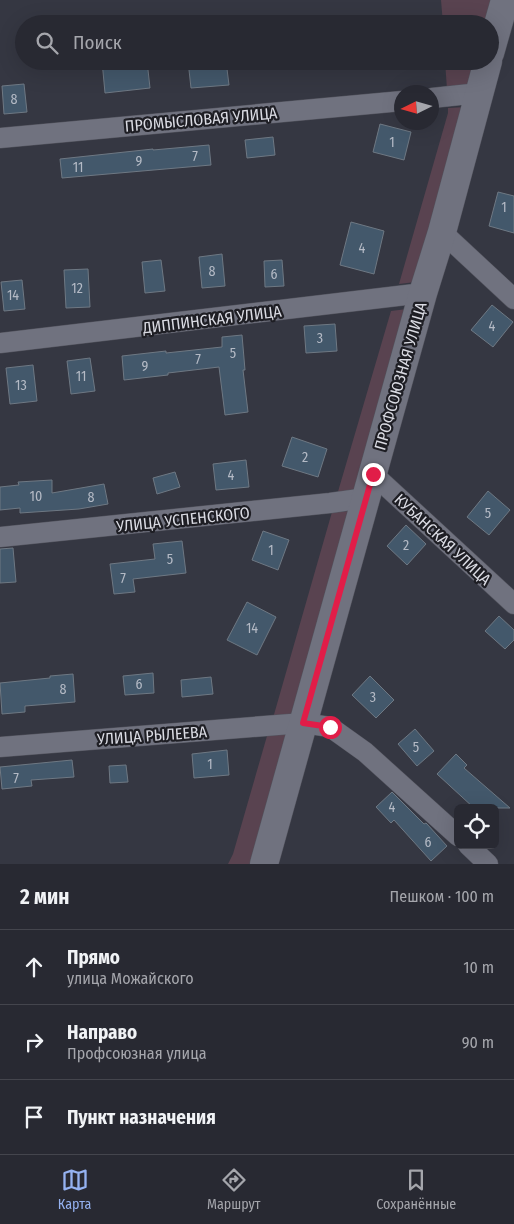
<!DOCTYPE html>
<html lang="ru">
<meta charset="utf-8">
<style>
:root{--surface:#282932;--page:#34353e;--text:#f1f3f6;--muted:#a5a6ac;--line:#44454d;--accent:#95b2f1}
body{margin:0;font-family:"Fira Sans Condensed",sans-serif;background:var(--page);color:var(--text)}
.controls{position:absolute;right:15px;bottom:15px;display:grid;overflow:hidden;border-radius:8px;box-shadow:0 5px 20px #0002}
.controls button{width:45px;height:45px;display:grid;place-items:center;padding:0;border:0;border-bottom:1px solid var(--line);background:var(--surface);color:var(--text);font:25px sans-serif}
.compass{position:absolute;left:394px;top:85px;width:45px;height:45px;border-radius:50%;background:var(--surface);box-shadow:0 5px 20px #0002;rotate:265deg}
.stop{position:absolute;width:15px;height:15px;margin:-11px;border:4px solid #e11d48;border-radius:50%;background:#fff}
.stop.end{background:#e11d48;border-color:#fff;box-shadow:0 1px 5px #0008}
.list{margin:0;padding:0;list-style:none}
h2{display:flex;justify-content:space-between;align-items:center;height:65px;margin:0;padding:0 20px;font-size:21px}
h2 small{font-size:16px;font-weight:400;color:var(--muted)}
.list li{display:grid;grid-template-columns:32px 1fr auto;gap:15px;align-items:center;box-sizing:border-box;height:75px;padding:0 20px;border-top:1px solid var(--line)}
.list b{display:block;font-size:19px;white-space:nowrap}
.list p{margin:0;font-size:16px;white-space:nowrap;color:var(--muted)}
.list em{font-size:16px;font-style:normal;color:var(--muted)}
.icon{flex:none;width:28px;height:28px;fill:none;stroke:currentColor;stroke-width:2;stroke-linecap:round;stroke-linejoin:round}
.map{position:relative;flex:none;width:514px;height:864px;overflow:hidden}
.search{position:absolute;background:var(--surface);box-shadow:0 5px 20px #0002;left:15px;right:15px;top:15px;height:55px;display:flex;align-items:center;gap:12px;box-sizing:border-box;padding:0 18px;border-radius:28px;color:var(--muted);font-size:19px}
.sheet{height:290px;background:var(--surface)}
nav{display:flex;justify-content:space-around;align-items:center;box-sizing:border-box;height:70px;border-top:1px solid var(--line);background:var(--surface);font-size:14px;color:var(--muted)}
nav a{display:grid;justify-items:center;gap:2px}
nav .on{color:var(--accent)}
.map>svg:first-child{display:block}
.green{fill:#594350}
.building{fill:#43586b;stroke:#6e7883}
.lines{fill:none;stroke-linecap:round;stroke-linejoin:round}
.street-casing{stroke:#52535d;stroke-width:21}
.secondary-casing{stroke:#52535d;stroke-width:29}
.street{stroke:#70727f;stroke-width:20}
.secondary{stroke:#70727f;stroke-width:28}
.route{stroke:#e11d48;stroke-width:6}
.labels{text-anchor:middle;stroke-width:4.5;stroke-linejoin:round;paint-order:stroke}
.number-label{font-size:14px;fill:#b4bac5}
.street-label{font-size:16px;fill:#dadbe3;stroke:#1e1e24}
</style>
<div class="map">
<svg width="514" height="864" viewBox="0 0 514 864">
<rect width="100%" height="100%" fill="#353742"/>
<path class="green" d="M441 0H492L486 24H443Z
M445 61H475L468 87 447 89Z
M466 107 415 282 399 284 448 113V108Z
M407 309 355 494 337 495 391 311Z
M350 511 291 716 273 718 332 512Z
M287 734 250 864H228L233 854 267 736Z"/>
<path class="building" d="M102 61H147L150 88 105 93Z
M188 61H226L229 85 191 88Z
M24 84 27 112 4 114 2 86Z
M380 124 411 132 404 160 373 152Z
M273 137 275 155 247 158 245 140Z
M209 145 211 165 62 178 60 159 153 149V150Z
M498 192 514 196V233L489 226Z
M351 222 384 231 374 274 340 265Z
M222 254 225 286 202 288 199 257Z
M161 260 165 291 145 293 142 262Z
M282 260 284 286 265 287 264 261Z
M88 269 90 307 66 308 64 270Z
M22 280 25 309 4 311 1 282Z
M492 305 513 322 493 347 471 330Z
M335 324 337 351 306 353 304 326Z
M242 335 245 370H243L248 412 225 415 219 367 168 373V375L124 380 122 356 166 351V353L222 347V337Z
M90 358 95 391 71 394 67 361Z
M33 365 37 401 10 404 6 368Z
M292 437 327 449 318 477 282 466Z
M246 460 249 487 216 490 213 464Z
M175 472 180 487 157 494 153 478Z
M52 480V493L104 484 108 504 79 509 20 513V508L0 510V487L19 485 18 482Z
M488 491 510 510 489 535 467 517Z
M406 525 426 544 407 565 387 546Z
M263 531 289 540 278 570 252 560Z
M182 541 186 573 133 579 135 592 114 594 110 564 155 559 153 544Z
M13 548 16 582 0 583V549Z
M247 602 276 617 257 655 227 640Z
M499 616 514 630V640L505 649 485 631Z
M153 673 154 693 125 695 123 676Z
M73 674 75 702 25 706V712L2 714 0 683 50 678V676Z
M370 676 394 700 376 718 352 695Z
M211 677 213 694 182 697 181 680Z
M415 729 434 751 417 766 398 744Z
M227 750 229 775 194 778 192 754Z
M456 754 467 765 464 768 510 808H474L437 774Z
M72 760 74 777 31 780 32 786 2 789 0 767Z
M126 765 128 782 110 783 109 766Z
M392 792 424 824 426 823 427 824 447 846 431 861 394 820 391 823 376 807Z"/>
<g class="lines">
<defs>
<path id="street" d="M432 98 479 93
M0 138 402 101
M442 232 514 299
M0 343 423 293
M373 474 514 604
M0 537 330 503 366 498
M0 747 303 723 330 727 365 752 458 836
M468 845 488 864"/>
<path id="secondary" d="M490 53 505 0
M264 864 423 293 442 232 488 61"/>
</defs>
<use href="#street" class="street-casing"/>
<use href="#secondary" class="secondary-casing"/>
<use href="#street" class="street"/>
<use href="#secondary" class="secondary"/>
</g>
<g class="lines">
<path class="route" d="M330 727 303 723 373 474"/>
</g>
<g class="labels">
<g class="number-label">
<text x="14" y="104">8</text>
<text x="392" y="147">1</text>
<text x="195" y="161">7</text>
<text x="139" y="166">9</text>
<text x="78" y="172">11</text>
<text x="504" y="212">1</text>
<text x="362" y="253">4</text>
<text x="212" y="276">8</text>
<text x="274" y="279">6</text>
<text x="77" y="293">12</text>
<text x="13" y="300">14</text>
<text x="492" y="331">4</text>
<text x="320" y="343">3</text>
<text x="233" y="358">5</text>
<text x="198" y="364">7</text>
<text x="145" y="371">9</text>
<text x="81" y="381">11</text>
<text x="21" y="390">13</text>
<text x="305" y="462">2</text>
<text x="231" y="480">4</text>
<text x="36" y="501">10</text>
<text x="91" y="502">8</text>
<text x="488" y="518">5</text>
<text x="406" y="550">2</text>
<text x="271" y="555">1</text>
<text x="170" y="564">5</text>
<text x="123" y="583">7</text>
<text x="252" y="633">14</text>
<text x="139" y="689">6</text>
<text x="63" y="694">8</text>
<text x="373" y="702">3</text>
<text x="416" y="752">5</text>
<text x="210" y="769">1</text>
<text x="16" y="783">7</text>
<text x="392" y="812">4</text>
<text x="428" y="847">6</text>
</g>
<g class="street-label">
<text transform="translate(201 119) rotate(-5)" y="6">ПРОМЫСЛОВАЯ УЛИЦА</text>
<text transform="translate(212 319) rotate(-7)" y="6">ДИППИНСКАЯ УЛИЦА</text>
<text transform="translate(400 376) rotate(-74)" y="6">ПРОФСОЮЗНАЯ УЛИЦА</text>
<text transform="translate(183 519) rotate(-6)" y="6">УЛИЦА УСПЕНСКОГО</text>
<text transform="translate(443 539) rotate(43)" y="6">КУБАНСКАЯ УЛИЦА</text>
<text transform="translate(152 735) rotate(-4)" y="6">УЛИЦА РЫЛЕЕВА</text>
</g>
</g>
</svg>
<div class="controls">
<button><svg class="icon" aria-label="locate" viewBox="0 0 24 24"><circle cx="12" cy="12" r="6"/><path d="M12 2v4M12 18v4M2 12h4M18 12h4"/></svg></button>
</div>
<svg class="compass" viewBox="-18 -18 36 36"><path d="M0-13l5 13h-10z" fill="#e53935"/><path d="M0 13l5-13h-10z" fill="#a5a6ac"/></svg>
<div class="stop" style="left:330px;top:727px"></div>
<div class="stop end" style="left:373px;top:474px"></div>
<div class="search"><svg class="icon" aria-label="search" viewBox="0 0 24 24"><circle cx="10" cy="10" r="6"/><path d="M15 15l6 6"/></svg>Поиск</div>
</div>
<section class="sheet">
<h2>2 мин<small>Пешком · 100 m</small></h2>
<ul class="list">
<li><svg class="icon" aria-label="ahead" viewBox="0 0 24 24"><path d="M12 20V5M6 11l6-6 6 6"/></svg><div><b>Прямо</b><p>улица Можайского</p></div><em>10 m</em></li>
<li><svg class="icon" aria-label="right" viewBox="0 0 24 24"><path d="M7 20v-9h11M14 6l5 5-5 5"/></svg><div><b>Направо</b><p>Профсоюзная улица</p></div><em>90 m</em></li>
<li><svg class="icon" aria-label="arrive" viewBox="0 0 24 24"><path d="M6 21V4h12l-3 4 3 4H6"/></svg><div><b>Пункт назначения</b></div></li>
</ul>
</section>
<nav>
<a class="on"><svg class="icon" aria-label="map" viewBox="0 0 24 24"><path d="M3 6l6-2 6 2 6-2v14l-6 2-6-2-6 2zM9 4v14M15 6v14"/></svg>Карта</a>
<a><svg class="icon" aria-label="directions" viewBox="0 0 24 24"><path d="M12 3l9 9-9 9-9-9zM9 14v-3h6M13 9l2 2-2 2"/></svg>Маршрут</a>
<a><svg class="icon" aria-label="saved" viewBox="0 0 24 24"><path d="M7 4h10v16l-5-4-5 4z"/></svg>Сохранённые</a>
</nav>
